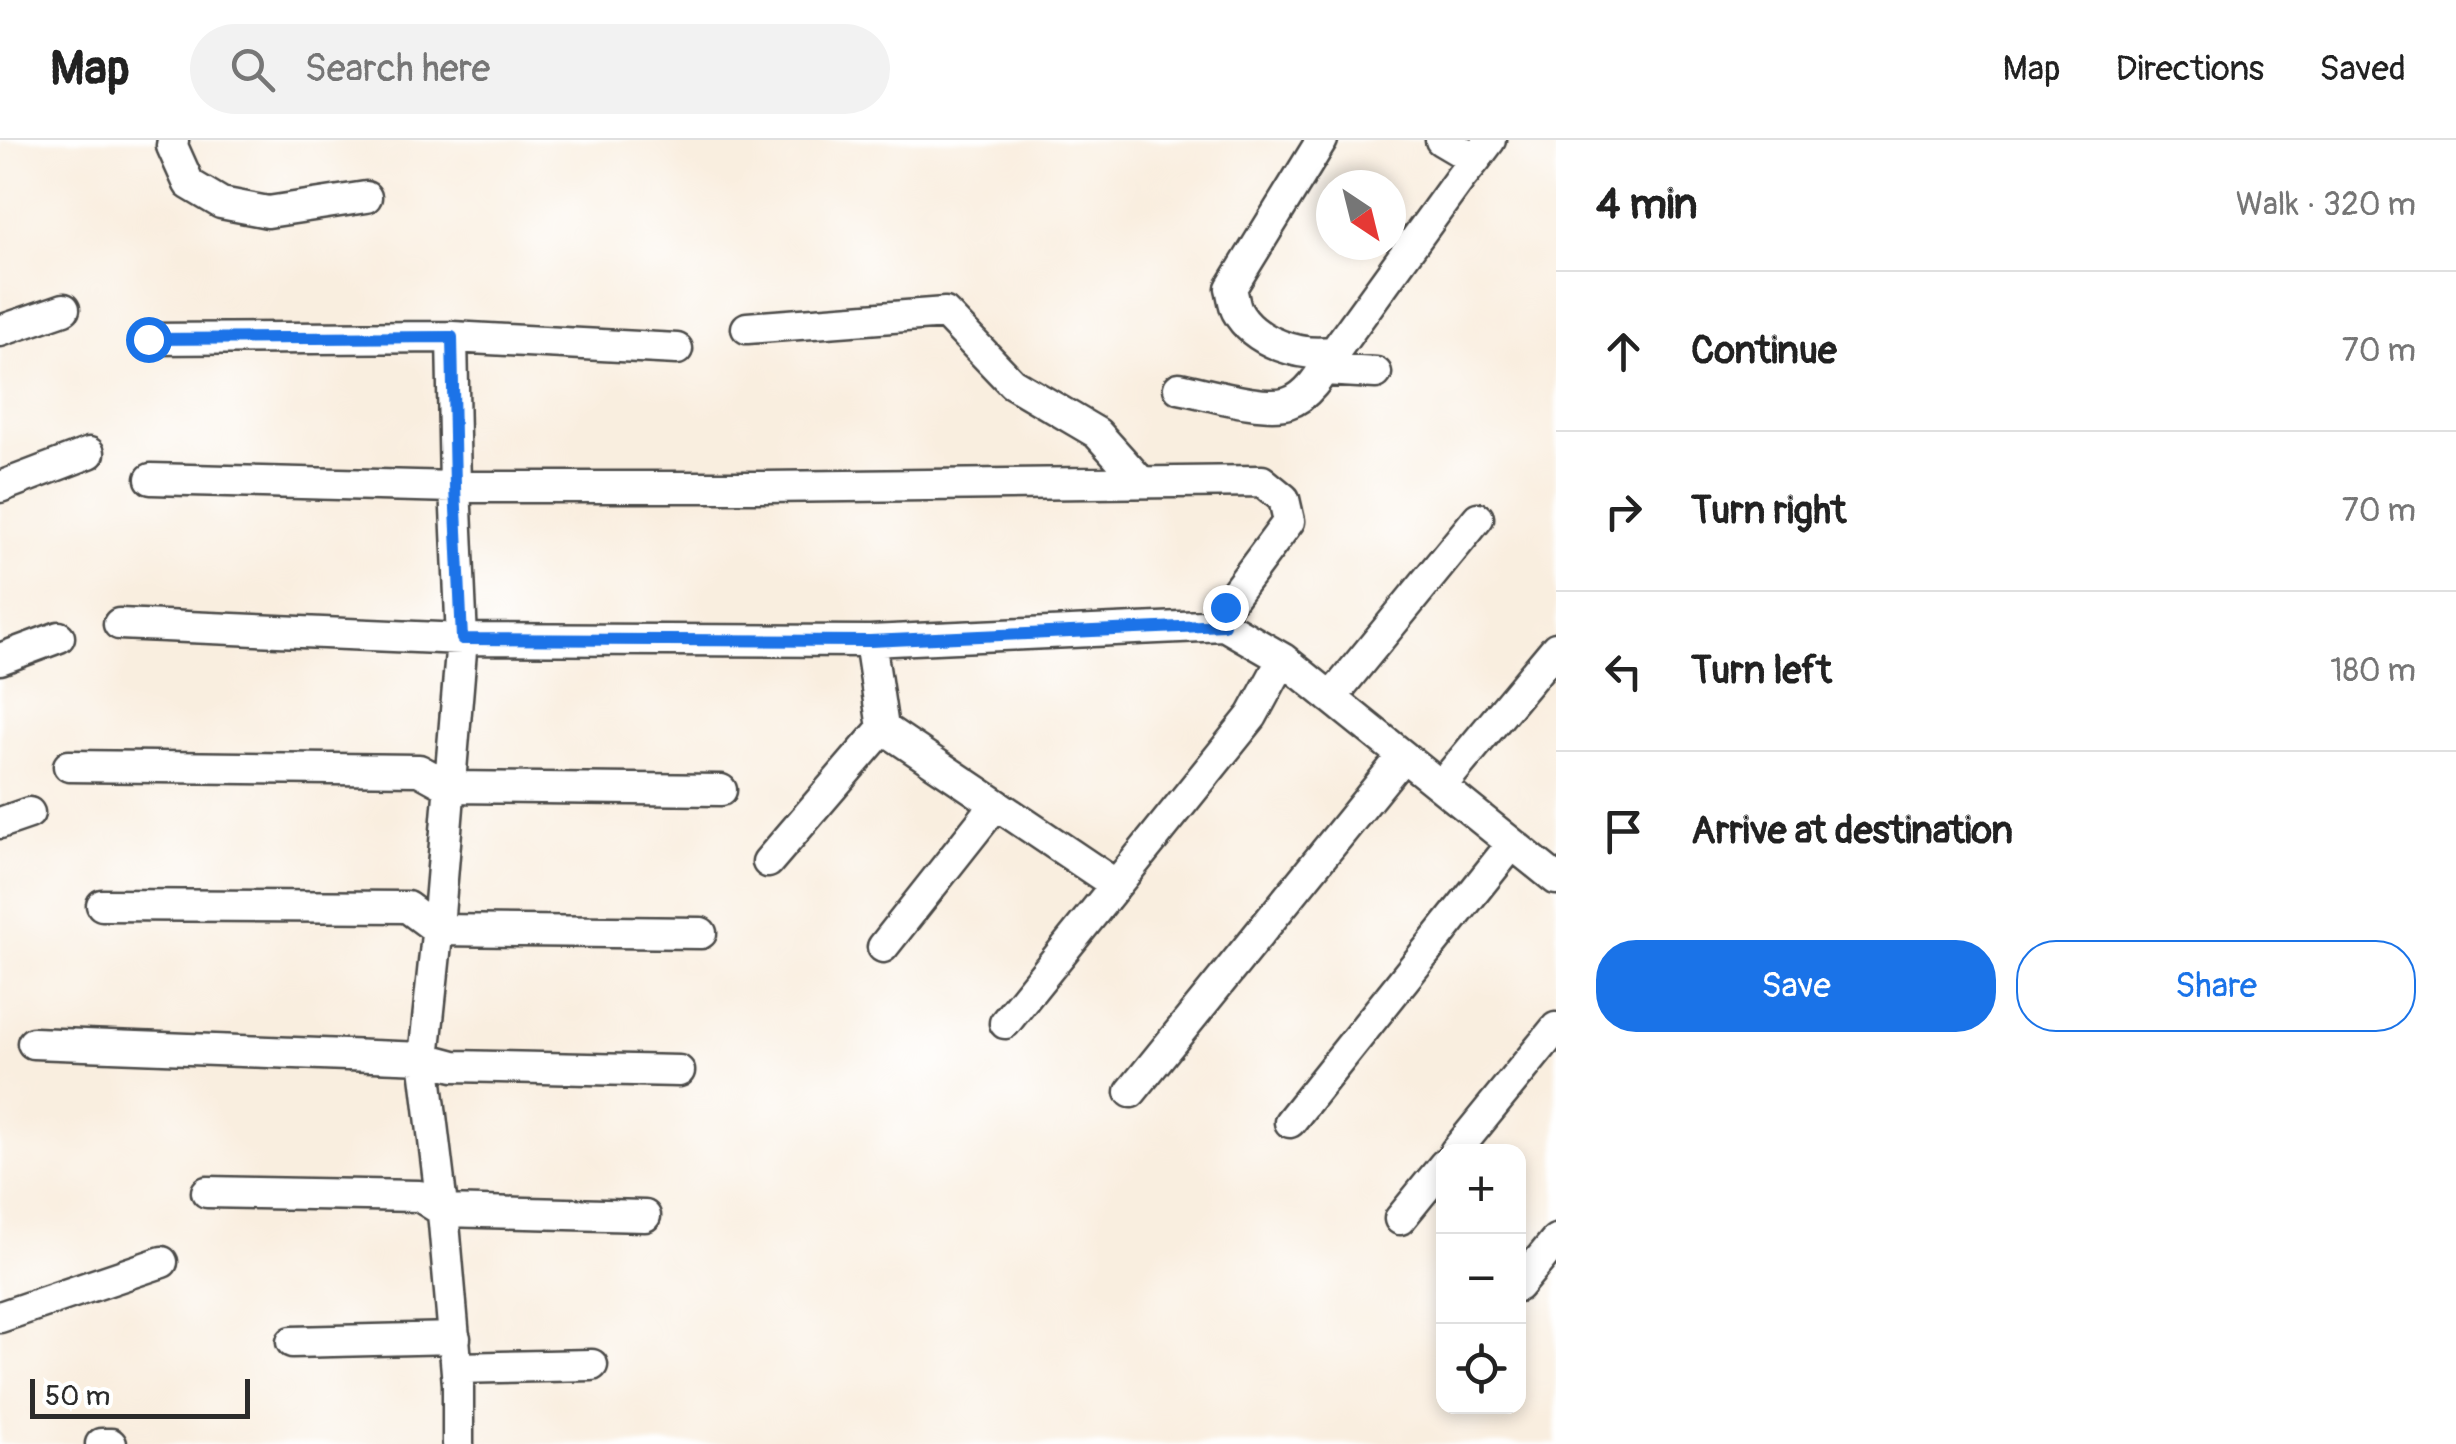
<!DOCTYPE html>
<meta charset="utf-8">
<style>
:root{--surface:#fff;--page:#f2f2f2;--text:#222;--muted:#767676;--line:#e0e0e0;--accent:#1a73e8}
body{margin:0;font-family:Pangolin,sans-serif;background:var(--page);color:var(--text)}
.controls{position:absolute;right:30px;bottom:30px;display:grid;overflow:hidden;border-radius:20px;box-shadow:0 5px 15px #0003}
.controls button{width:90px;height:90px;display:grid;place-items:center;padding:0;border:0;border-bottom:2px solid var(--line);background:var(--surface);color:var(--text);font:50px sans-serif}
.compass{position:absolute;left:1316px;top:30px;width:90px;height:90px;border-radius:50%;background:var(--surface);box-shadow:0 5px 15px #0003;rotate:145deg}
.scale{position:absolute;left:30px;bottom:25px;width:220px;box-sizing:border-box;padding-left:10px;border:5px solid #2b2b2b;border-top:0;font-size:28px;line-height:35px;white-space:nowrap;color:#2b2b2b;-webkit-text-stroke:8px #fff;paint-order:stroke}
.stop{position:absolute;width:30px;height:30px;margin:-22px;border:8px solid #1a73e8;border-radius:50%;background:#fff}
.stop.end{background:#1a73e8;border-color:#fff;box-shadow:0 2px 10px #0008}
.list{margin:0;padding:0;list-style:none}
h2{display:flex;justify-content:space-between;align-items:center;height:130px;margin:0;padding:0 40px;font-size:42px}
h2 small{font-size:32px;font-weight:400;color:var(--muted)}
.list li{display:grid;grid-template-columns:65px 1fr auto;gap:30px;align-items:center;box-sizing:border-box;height:160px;padding:0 40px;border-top:2px solid var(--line)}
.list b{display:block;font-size:38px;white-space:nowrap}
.list em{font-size:32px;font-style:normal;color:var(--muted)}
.actions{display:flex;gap:20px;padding:30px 40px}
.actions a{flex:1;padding:22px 0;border:2px solid var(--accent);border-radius:40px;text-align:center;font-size:35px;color:var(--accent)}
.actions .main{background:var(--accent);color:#fff}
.icon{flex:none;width:55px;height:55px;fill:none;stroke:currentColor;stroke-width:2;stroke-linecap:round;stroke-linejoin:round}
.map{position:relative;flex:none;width:1556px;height:1304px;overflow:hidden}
header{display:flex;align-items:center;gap:60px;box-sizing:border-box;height:140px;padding:0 50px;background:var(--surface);border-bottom:2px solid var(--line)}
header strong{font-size:48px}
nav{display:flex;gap:55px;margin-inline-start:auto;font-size:35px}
.search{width:700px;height:90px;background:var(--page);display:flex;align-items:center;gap:25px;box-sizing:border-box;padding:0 35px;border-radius:55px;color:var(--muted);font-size:38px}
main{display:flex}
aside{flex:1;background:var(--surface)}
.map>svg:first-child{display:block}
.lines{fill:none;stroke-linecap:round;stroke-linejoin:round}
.minor-casing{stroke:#4a4846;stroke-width:35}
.minor{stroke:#fff;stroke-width:30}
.route{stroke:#1a73e8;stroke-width:12}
</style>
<header>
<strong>Map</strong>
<div class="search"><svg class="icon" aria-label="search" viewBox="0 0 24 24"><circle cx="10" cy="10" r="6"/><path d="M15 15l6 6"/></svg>Search here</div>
<nav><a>Map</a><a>Directions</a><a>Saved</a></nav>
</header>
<main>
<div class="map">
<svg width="1556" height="1304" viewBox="0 0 1556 1304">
<rect width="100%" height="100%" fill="#fff"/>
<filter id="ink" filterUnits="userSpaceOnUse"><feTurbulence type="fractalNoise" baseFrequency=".01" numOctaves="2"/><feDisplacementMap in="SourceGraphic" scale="20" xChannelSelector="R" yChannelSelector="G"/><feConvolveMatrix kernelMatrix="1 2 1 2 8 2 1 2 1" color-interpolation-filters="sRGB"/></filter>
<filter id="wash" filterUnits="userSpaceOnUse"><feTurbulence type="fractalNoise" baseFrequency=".0048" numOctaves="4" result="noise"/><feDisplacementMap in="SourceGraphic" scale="40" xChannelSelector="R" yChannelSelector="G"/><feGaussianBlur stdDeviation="2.25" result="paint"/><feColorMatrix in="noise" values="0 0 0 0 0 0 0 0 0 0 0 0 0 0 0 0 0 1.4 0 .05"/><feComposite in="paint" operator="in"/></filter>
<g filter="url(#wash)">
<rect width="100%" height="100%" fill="#f9eedf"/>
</g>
<g filter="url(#ink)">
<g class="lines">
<defs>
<path id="minor" d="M173 0 172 6 189 44 221 63 268 72 366 57
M1322 0 1231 148C1233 155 1234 165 1237 171 1254 203 1303 218 1335 211L1461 37 1475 20
M1441 0 1475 20 1490 0
M747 188 945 173 1012 243 1097 293 1141 342
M0 191 64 169
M452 197 455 347 462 499 439 775 424 918 444 1083 458 1244V1304
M148 199 452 197 677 209
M1324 230 1376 233
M1179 248C1206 253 1264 271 1288 263 1310 256 1324 229 1335 211
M151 339 455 347H765L1262 341 1284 359 1289 381 1225 467 1224 485
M0 347 89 313
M119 484 462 499 870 501 1224 485 1283 519 1556 739
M870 501 883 588 1116 745
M0 519 59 497
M1331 558 1478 378
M69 626 419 630 450 647 721 650
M1441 646 1556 508
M0 683 29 673
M768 722 883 588
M102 765 407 767 438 790 701 793
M883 807 996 664
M1005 883 1252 576 1283 519
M33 903 424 918 454 926 679 931
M1131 952 1403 616
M1290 982 1512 704
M1455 1012 1556 888
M207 1052 419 1056 443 1071 645 1076
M1400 1079 1444 1025
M1518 1146 1556 1100
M0 1177 162 1122
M292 1202 455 1198
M457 1228 592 1225
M101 1304H111"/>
</defs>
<use href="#minor" class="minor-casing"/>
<use href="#minor" class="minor"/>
</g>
</g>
<g class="lines" filter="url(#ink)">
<path class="route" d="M148 199 452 197 455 347 462 499 870 501 1224 485 1225 467"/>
</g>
</svg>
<div class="controls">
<button>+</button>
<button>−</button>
<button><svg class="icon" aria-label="locate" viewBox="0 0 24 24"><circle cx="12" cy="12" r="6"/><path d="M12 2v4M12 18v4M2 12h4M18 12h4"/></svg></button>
</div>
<svg class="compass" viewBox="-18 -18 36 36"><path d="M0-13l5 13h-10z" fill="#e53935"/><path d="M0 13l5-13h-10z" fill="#767676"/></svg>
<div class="scale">50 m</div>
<div class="stop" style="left:148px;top:199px"></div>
<div class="stop end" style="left:1225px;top:467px"></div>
</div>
<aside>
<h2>4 min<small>Walk · 320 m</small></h2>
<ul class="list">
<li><svg class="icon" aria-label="ahead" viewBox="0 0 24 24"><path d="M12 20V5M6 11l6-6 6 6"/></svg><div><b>Continue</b></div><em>70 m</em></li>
<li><svg class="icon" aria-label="right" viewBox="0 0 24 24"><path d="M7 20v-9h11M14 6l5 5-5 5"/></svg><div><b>Turn right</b></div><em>70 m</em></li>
<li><svg class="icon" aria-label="left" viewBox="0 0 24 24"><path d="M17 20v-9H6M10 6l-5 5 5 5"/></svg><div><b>Turn left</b></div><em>180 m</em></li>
<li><svg class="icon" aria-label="arrive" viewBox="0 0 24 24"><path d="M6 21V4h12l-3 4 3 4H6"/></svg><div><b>Arrive at destination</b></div></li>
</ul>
<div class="actions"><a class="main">Save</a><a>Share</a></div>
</aside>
</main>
